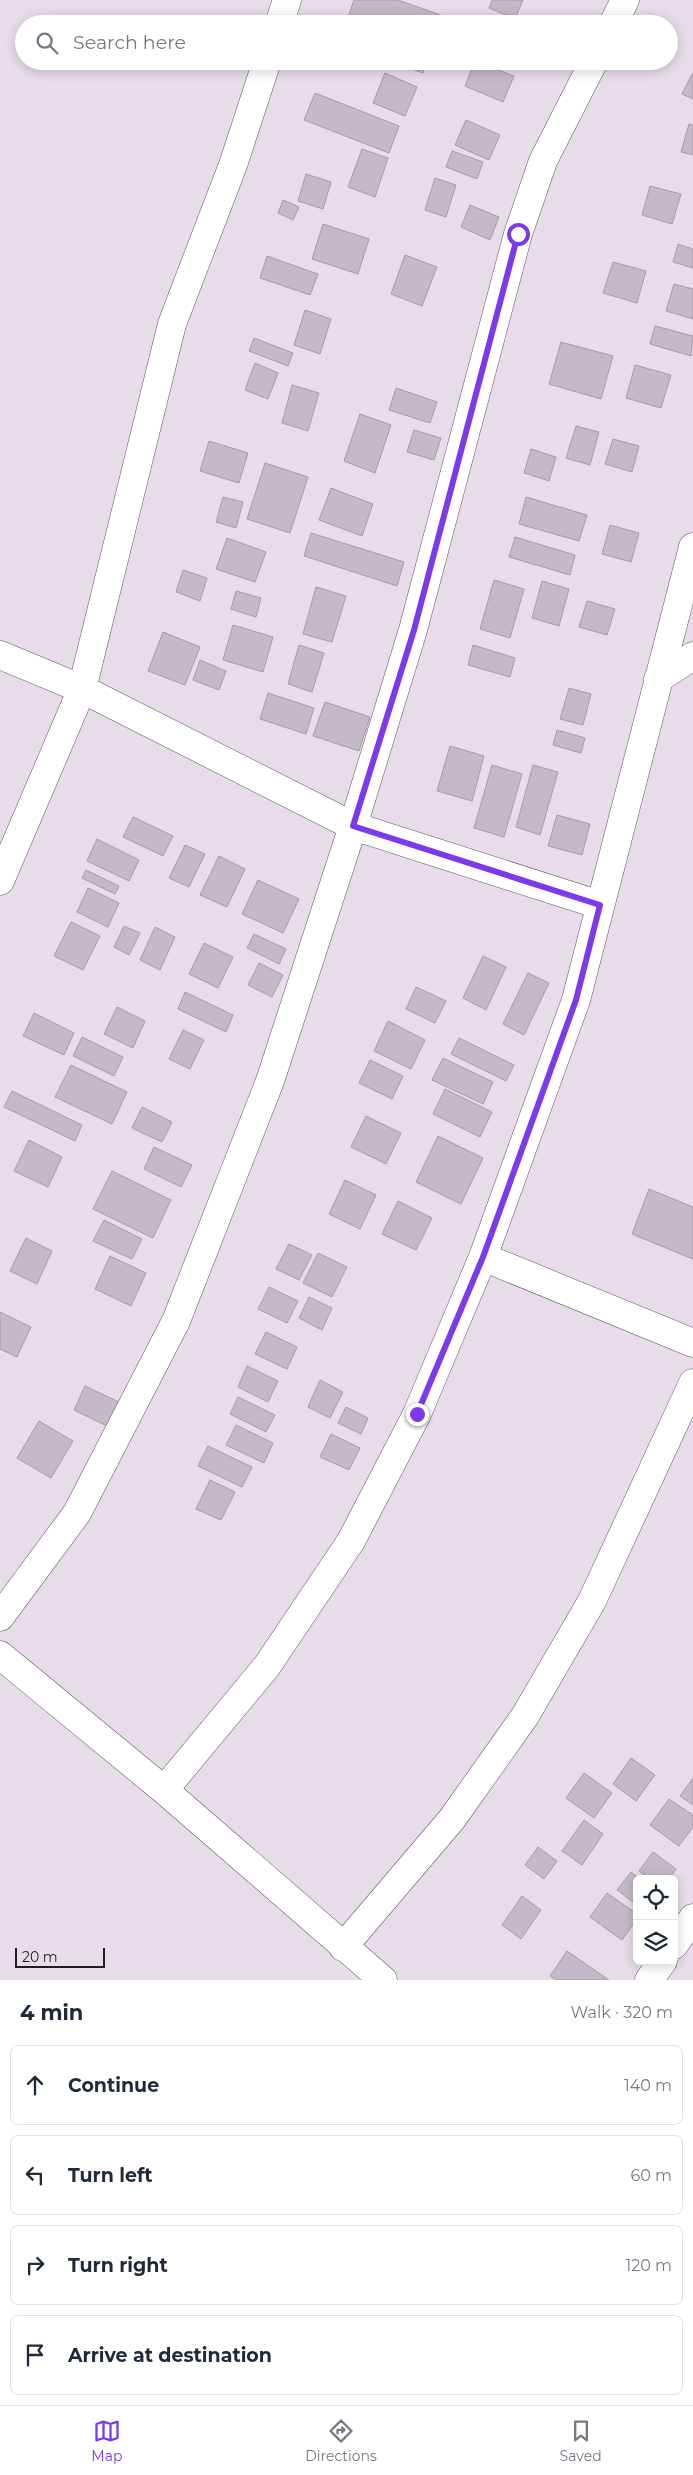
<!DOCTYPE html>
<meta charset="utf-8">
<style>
:root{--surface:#fff;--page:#f6f6f7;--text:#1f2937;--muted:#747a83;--line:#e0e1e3;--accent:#7c3aed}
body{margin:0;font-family:Montserrat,sans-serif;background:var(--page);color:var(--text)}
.controls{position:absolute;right:15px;bottom:15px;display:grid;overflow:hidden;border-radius:8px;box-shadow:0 2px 12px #0003}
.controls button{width:45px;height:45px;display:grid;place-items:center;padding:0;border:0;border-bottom:1px solid var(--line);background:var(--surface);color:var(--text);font:25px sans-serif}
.scale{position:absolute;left:15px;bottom:12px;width:90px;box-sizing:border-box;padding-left:5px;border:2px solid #1f1c20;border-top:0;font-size:14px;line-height:18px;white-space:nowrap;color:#1f1c20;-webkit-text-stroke:4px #e6dde9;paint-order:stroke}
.stop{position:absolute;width:15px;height:15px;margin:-11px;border:4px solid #7c3aed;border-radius:50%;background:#fff}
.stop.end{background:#7c3aed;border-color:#fff;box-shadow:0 1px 5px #0008}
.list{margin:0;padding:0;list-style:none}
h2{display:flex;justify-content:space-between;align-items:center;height:65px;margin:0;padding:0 20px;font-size:21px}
h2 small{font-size:16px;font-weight:400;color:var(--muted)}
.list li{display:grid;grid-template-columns:32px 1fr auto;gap:15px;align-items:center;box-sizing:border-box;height:80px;margin:0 10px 10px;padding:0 10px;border:1px solid var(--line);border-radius:8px}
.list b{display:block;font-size:19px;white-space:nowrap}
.list em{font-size:16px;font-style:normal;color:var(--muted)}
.icon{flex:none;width:28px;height:28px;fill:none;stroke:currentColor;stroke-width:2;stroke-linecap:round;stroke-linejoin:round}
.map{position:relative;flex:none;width:693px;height:1980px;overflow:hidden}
.search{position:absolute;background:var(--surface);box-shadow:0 2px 12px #0003;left:15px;right:15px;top:15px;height:55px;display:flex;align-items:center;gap:12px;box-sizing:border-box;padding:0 18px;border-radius:28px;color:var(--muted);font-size:19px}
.sheet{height:425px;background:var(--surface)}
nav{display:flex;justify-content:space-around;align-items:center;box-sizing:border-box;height:70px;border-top:1px solid var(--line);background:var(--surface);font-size:14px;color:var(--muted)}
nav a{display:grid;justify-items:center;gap:2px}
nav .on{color:var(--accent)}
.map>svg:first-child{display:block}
.building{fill:#c4bac7;stroke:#a49ba7}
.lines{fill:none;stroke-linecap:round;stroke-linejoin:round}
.minor-casing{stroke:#5e5660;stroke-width:29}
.minor{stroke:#fff;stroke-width:28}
.route{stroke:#7c3aed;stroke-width:6}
</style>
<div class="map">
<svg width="693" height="1980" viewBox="0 0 693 1980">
<rect width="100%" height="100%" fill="#e6dde9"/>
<path class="building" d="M354 0H398L443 16 440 24H346Z
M492 0H523L515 19 489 8Z
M390 61H427L423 73Z
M475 61 514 76 503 102 465 86Z
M385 73 417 87 405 116 373 103Z
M692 74H693V99L682 94Z
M315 93 399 126 389 153 304 120Z
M466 120 500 135 489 160 455 145Z
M689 124 693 125V155L681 152Z
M362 149 388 158 375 197 348 187Z
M452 151 483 162 477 179 446 167Z
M306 174 331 182 323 209 298 201Z
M435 178 456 185 446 217 425 210Z
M650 186 681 194 672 224 642 215Z
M283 200 299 207 293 220 278 213Z
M470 205 499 217 490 240 461 227Z
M323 224 369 239 358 274 312 259Z
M678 244 693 249V268L673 262Z
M405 255 437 267 422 306 391 294Z
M267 256 318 274 310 295 260 278Z
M613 262 646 271 637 303 603 293Z
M674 284 693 289V319L666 311Z
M305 310 331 319 320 354 294 345Z
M655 326 693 336 691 356 650 344Z
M254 338 293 353 288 366 249 351Z
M561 342 613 356 601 399 549 384Z
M255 363 278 373 268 399 245 390Z
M635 365 671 375 661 408 626 398Z
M292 385 319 393 308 431 282 423Z
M396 388 437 402 430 423 389 410Z
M360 414 391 425 375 473 344 461Z
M576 426 599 432 590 465 566 458Z
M414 430 441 438 434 460 407 452Z
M613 439 639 446 632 472 605 464Z
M209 441 248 453 239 483 200 471Z
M531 449 556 457 549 481 524 473Z
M265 463 308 477 290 533 247 519Z
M331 488 373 504 362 536 319 520Z
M223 497 243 502 236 528 216 522Z
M526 497 587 515 579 541 519 524Z
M610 525 639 533 631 562 602 554Z
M311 533 404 562 397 586 304 556Z
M515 537 575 555 570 575 509 557Z
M227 538 266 552 255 582 216 569Z
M183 570 207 578 200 601 176 592Z
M494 580 524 589 510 638 480 629Z
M542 581 569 589 559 626 532 618Z
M316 587 346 596 332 642 303 634Z
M236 591 261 598 256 617 231 609Z
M587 601 615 609 607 635 579 627Z
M233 625 273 637 263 672 223 660Z
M163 632 200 647 185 685 148 671Z
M299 645 324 653 312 692 288 684Z
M473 645 515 658 510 677 468 665Z
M200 660 226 671 219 690 193 680Z
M569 688 591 694 583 725 560 719Z
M268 693 314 708 306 734 260 719Z
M325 702 370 717 359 751 313 736Z
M557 730 585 738 581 753 553 745Z
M450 746 484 756 472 801 437 791Z
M492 765 522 774 504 837 474 828Z
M533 765 558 772 540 835 516 827Z
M557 815 590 824 582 855 548 846Z
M133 817 173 836 163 856 123 837Z
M97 839 139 860 129 881 87 861Z
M185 845 205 854 189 887 169 878Z
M219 856 245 869 227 907 200 895Z
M86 870 119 886 115 894 82 878Z
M258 880 299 899 283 933 242 914Z
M88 888 119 903 108 927 77 912Z
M71 922 100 936 83 970 54 956Z
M124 926 140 933 129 955 114 947Z
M155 927 175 937 160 970 140 960Z
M254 934 286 949 279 964 247 948Z
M204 943 233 957 218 988 189 974Z
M483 956 506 967 486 1010 463 998Z
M259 963 283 975 272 997 248 985Z
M528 973 549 983 524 1035 503 1024Z
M416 987 446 1001 435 1023 406 1009Z
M185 992 233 1015 226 1032 178 1009Z
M117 1007 145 1021 133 1048 104 1034Z
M34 1013 74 1033 64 1055 23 1036Z
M388 1021 425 1040 411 1069 374 1051Z
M183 1030 204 1040 190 1069 169 1059Z
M82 1037 123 1057 114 1076 73 1056Z
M459 1038 514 1065 506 1081 451 1054Z
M443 1058 493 1082 483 1104 432 1080Z
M370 1060 403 1076 392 1099 359 1083Z
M71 1065 127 1092 112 1124 55 1097Z
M445 1089 492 1112 480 1137 433 1114Z
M12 1091 82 1125 75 1141 4 1107Z
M142 1107 172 1122 162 1142 132 1128Z
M366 1116 401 1133 386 1164 351 1147Z
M438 1136 483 1158 461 1204 416 1182Z
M29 1140 62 1157 48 1187 14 1171Z
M154 1147 192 1165 181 1187 144 1169Z
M112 1171 171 1200 153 1238 93 1209Z
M345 1180 376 1195 360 1229 329 1214Z
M649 1189 693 1207V1259L632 1234Z
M398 1201 432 1218 416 1250 382 1234Z
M104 1220 142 1239 132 1259 93 1241Z
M26 1238 52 1251 37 1284 10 1271Z
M289 1244 312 1255 299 1280 276 1269Z
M318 1253 347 1267 332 1297 303 1283Z
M110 1256 146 1273 131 1306 95 1289Z
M269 1287 298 1301 287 1323 258 1309Z
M309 1297 332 1308 322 1330 299 1318Z
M0 1312 31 1327 17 1357 0 1349Z
M266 1332 297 1347 287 1369 255 1354Z
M247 1366 278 1381 268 1402 238 1387Z
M320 1380 343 1392 330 1418 308 1407Z
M85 1386 121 1403 109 1427 74 1410Z
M238 1397 275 1415 266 1432 230 1414Z
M346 1407 368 1418 361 1434 338 1423Z
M39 1421 73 1441 51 1478 17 1458Z
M236 1425 273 1443 264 1463 226 1445Z
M331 1434 360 1448 349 1470 320 1457Z
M208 1446 252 1467 242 1487 198 1466Z
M210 1480 235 1492 221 1520 196 1509Z
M631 1758 655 1775 636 1801 613 1784Z
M584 1773 612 1793 594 1818 566 1798Z
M693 1778V1805L680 1796Z
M669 1799 693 1815V1827L679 1846 650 1825Z
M584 1820 603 1834 582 1865 562 1851Z
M538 1847 557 1861 544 1879 525 1865Z
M653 1852 676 1869 669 1879H650L639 1871Z
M631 1872 640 1879H637V1905L617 1890Z
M607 1893 637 1914V1919L622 1940 590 1917Z
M522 1896 541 1910 521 1939 502 1925Z
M567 1951 609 1980H556L550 1976Z"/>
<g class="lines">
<defs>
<path id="minor" d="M279 24 287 0
M613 24 625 0
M0 655 82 689 353 826 600 905
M658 679 693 656
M0 881 82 689 172 324 233 165 267 61
M483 1257 693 1343
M0 1617 77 1513 176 1321 270 1081 353 826 413 630 518 234 543 161 594 61
M0 1655 164 1790 383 1980
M164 1790 267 1666 351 1541 417 1414 483 1257 576 1000 693 547
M674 1945 693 1918
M343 1947 452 1819 525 1716 592 1601 693 1383
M649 1980 663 1961"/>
</defs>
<use href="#minor" class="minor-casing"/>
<use href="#minor" class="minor"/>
</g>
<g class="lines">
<path class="route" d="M417 1414 483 1257 576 1000 600 905 353 826 414 630 518 234"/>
</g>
</svg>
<div class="controls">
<button><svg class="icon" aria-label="locate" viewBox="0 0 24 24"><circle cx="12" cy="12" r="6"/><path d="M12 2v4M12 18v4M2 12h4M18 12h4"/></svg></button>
<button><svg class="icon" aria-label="layers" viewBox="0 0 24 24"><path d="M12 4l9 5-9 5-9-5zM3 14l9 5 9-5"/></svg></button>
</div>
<div class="scale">20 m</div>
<div class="stop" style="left:518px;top:234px"></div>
<div class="stop end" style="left:417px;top:1414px"></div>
<div class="search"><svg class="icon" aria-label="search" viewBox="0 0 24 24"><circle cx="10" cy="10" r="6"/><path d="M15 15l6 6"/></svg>Search here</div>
</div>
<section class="sheet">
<h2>4 min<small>Walk · 320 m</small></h2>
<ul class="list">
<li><svg class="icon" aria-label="ahead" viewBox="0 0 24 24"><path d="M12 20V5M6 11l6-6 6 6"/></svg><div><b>Continue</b></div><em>140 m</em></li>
<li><svg class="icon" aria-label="left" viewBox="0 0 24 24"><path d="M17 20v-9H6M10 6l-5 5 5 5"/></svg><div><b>Turn left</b></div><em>60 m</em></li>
<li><svg class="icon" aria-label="right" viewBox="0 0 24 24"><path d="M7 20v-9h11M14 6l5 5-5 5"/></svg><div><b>Turn right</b></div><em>120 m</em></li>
<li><svg class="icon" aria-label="arrive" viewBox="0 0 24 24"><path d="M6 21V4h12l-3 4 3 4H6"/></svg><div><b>Arrive at destination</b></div></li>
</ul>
</section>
<nav>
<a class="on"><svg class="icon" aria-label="map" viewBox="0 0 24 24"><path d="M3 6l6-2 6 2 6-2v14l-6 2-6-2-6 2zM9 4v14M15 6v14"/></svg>Map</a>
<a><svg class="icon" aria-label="directions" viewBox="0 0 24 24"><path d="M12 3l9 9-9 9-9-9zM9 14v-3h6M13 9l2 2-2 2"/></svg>Directions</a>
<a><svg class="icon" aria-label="saved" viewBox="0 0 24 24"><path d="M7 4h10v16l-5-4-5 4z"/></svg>Saved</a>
</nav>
